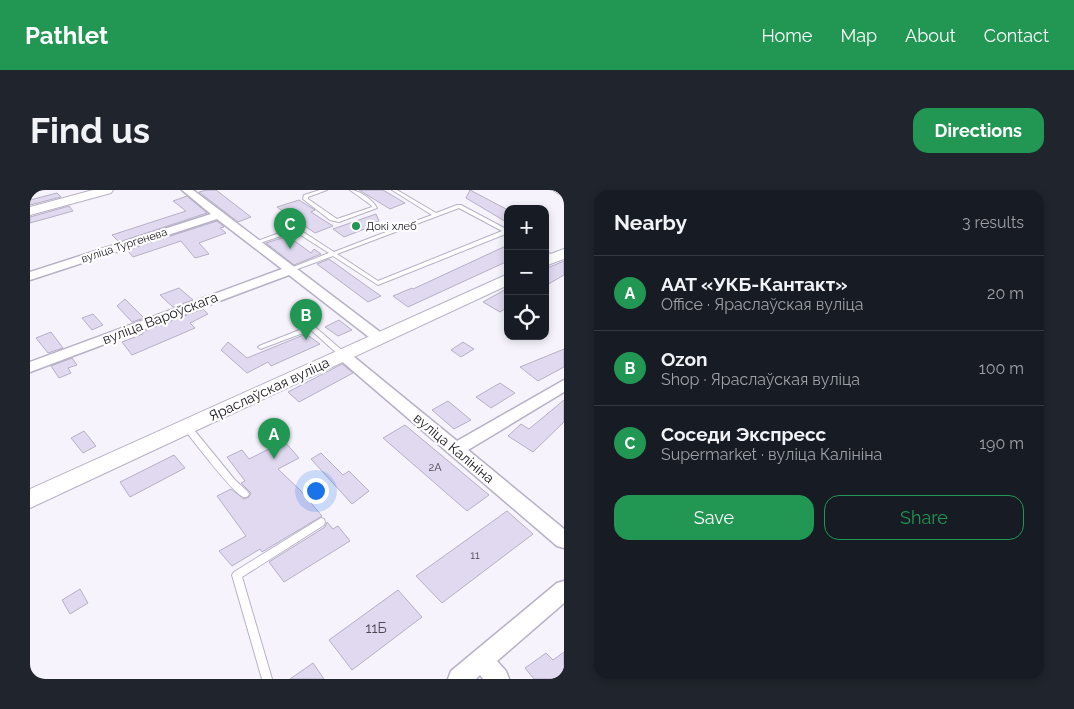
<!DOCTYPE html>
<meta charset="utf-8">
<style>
:root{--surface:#171b24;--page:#20242c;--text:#f1f3f6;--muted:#9ea1a6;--line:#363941;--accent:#219753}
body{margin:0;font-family:Raleway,sans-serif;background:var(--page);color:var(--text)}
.controls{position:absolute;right:15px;top:15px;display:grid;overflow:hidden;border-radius:10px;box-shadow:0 2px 8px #0003}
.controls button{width:45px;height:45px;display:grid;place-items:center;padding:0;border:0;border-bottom:1px solid var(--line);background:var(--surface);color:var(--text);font:25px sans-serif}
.you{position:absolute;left:285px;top:300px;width:18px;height:18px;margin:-12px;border:4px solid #fff;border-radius:50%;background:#1a73e8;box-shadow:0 0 0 8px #1a73e833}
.badge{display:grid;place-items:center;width:32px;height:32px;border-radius:50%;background:var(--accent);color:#fff;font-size:16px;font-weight:700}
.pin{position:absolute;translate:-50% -41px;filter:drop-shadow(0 1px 2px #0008)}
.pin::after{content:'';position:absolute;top:26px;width:18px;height:15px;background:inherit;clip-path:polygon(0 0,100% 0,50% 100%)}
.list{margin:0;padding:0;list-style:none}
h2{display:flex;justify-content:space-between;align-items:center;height:65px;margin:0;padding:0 20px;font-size:21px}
h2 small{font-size:16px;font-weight:400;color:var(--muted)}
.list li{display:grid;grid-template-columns:32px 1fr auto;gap:15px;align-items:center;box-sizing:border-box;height:75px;padding:0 20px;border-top:1px solid var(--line)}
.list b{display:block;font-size:19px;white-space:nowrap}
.list p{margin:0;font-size:16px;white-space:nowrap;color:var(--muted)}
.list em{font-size:16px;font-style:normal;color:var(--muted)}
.actions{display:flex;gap:10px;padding:15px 20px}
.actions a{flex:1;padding:11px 0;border:1px solid var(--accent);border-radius:15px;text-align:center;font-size:18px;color:var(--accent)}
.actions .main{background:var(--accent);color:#fff}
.icon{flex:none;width:28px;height:28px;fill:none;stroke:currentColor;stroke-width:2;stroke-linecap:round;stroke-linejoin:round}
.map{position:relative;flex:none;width:534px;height:489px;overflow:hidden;border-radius:15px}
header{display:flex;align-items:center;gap:30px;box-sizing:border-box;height:70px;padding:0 25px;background:var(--accent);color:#fff}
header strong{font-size:24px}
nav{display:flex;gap:28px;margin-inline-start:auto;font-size:18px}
.intro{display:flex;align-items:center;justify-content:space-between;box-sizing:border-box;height:120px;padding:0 30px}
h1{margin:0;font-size:35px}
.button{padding:12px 22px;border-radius:15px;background:var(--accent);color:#fff;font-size:18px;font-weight:700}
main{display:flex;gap:30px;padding:0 30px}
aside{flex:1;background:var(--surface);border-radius:15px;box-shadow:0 2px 8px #0003}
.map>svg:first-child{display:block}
.building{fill:#e0d9f0;stroke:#b6afc5}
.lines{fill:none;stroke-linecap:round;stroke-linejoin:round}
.service-casing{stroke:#b7b1c7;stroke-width:2}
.minor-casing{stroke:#b7b1c7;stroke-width:3}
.tertiary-casing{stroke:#b7b1c7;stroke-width:2}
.service{fill:#fff;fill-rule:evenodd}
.minor{fill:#fff;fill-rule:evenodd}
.tertiary{fill:#fff;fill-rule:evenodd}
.poi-dot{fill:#219753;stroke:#fff;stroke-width:2}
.labels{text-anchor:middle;stroke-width:4.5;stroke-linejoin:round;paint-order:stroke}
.far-poi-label{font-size:11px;fill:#19161e;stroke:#fff;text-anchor:start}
.far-street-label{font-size:11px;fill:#19161e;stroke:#fff}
.number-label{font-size:11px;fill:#4b4752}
.street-label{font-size:14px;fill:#19161e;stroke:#fff}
.near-number-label{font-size:14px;fill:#4b4752}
</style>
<header>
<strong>Pathlet</strong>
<nav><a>Home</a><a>Map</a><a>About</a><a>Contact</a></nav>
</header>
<div class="intro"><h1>Find us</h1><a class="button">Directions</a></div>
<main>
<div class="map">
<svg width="534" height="489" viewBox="0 0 534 489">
<rect width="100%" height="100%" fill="#f6f3fd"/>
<path class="building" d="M177 0H186L221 27 208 32 169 2Z
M329 0H353L375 13 360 19Z
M440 0 478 20V33L436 8Z
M27 3 31 7 0 15V10Z
M157 6 177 23 89 52 82 45 156 21 143 11Z
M269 10 285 20 281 22 303 36 285 43 247 17Z
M39 16 43 21 0 33V27Z
M346 24 349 31 346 32 345 35 314 47 303 39Z
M187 31 194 37 190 38 196 43 169 53 179 64 165 68 151 51 103 67 97 60Z
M258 46 281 63 284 59 291 64 264 75 236 53Z
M478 55V71L378 117 363 106 382 98 383 99Z
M299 69 338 97 351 106 338 112 287 74Z
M534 71V85L515 96V79Z
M149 98 163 110 143 117 130 105Z
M478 98V117L470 122 453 112Z
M95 109 114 128 102 132 87 116Z
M173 119 178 124 160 133 165 138 102 165 92 152 113 144 112 142Z
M63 124 73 135 62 140 52 128Z
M309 130 322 140 308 146 295 137Z
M21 142 33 158 18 163 6 148Z
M276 144 290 154 241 176 238 172 217 183 191 160 198 152 217 168Z
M433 152 444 159 431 167 421 160Z
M534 159V177L508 191 490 177Z
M42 168 47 175 38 178 41 183 29 188 21 176Z
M312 174 323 183 269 212 258 202Z
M470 193 485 203 461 218 446 207Z
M534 210V232L503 262 478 246 491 234 499 239Z
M418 211 441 230 424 239 402 220Z
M375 235 459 305 437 321 353 248Z
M54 241 66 256 53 263 41 248Z
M247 243 269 268 248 279 270 300 292 326 232 362 230 359 202 376 189 361 216 346 187 306 201 299 214 309 219 307 221 303 211 293 215 291 197 267 212 260 219 269 241 258 234 249Z
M291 263 313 285 319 281 339 301 322 314 281 269Z
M144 265 155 278 100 307 90 292Z
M477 321 503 344 412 413 386 386Z
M297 332 303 339 308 336 320 351 254 392 239 372 295 337Z
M50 399 58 413 40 424 32 410Z
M368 400 392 427 322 480 299 450Z
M534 462V489H504L495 478 516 463 523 470Z
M283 473 294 489H260Z"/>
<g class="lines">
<defs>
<path id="service" d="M290 0H297L278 7V9L307 29 342 17 341 15 320 0C329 0 343 10 347 18L309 32 300 30 273 9 274 5Z
M362 0H367L406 23 427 15H431L478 40V43L348 95 303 66 262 81H258V79L299 63 266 42H263L227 54 222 53 260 39 267 38 304 62 356 42 347 35V33H351L361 40 402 25ZM429 18 472 41 348 91 307 64Z
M515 61 526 67 527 68 524 70 515 65Z
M282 135 284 136 315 163 316 165 315 167H311L281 140 233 158 231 159 228 157 229 156Z
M157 234 160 235 205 290 218 302 219 304 218 306C217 307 215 307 214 307 204 305 163 250 154 239L153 237Z
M291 328 294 329 295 332 294 335 212 387 242 489H232L202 385 204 382Z"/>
<path id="minor" d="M152 0H163L354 145 356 148 354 151H344L259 85 0 182V172L252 79 187 29 0 90V82L181 24Z
M313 160 318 162 427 251 534 190V202L438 260 534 339V358L527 356 308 168 306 165 308 162Z
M534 391V413L467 471 476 481 479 489H453L450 485 446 489H418L421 481 527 393Z"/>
<path id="tertiary" d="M63 0H83L81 3 0 25V17Z
M523 0H534V7Z
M534 59V69L515 76V66Z
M478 84V95L0 318V299Z"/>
</defs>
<use href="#service" class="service-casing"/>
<use href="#minor" class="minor-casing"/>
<use href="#tertiary" class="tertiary-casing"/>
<use href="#service" class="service"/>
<use href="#minor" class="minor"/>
<use href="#tertiary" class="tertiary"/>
</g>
<circle class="poi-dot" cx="326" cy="36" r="5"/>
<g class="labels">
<g class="far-poi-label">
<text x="336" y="40">Докі хлеб</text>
</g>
<g class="far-street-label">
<text transform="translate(94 55) rotate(-18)" y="4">вуліца Тургенева</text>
</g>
<g class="number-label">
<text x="405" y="281">2А</text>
<text x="445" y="369">11</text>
</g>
<g class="street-label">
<text transform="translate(130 128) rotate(-21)" y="5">вуліца Вароўскага</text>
<text transform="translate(239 199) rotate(-25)" y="5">Яраслаўская вуліца</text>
<text transform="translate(424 258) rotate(40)" y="5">вуліца Калініна</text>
</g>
<g class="near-number-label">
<text x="346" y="443">11Б</text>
</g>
</g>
</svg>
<div class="controls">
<button>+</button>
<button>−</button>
<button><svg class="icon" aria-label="locate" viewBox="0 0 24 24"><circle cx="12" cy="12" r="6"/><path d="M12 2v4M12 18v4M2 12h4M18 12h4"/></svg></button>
</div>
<div class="you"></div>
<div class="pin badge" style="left:244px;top:269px">A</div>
<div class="pin badge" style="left:276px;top:150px">B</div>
<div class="pin badge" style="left:260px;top:59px">C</div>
</div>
<aside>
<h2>Nearby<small>3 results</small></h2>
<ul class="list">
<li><span class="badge">A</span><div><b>ААТ «УКБ-Кантакт»</b><p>Office · Яраслаўская вуліца</p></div><em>20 m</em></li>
<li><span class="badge">B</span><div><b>Ozon</b><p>Shop · Яраслаўская вуліца</p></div><em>100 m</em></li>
<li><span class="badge">C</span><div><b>Соседи Экспресс</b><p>Supermarket · вуліца Калініна</p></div><em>190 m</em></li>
</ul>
<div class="actions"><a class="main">Save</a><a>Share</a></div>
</aside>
</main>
